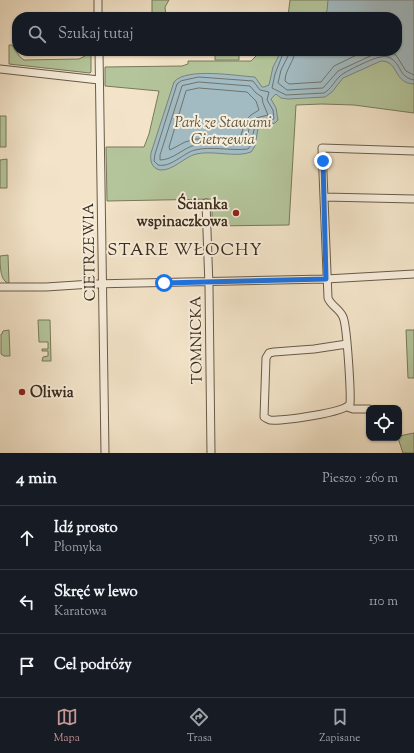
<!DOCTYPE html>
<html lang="pl">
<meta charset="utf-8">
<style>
:root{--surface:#171b24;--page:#242831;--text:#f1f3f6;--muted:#9ea1a6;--line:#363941;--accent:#c59692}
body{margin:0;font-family:"Sorts Mill Goudy",serif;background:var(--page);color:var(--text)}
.controls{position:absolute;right:12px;bottom:12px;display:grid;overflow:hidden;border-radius:8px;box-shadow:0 1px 3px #0004}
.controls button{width:36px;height:36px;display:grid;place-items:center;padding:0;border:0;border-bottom:1px solid var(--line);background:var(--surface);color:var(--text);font:20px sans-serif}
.stop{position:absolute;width:12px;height:12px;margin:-9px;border:3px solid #1a73e8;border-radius:50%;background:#fff}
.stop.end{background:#1a73e8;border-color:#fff;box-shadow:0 1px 4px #0008}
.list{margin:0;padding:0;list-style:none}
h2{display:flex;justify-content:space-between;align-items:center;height:52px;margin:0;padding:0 16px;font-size:17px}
h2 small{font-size:13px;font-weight:400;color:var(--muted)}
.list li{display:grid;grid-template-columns:26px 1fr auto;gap:12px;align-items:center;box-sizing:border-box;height:64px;padding:0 16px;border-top:1px solid var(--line)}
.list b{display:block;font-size:15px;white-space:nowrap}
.list p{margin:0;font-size:13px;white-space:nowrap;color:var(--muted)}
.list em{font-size:13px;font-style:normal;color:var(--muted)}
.icon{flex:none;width:22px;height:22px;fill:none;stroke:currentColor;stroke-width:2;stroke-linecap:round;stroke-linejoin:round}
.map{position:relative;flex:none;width:414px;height:453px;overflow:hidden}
.search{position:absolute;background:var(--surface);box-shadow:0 1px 3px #0004;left:12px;right:12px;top:12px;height:44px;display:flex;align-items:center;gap:10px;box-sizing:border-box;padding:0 14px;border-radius:16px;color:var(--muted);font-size:15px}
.sheet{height:244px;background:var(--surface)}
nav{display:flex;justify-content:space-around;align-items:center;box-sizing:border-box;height:56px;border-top:1px solid var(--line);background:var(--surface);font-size:11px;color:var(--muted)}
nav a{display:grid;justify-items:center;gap:2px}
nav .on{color:var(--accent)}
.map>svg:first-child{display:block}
.green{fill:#b4c59b;stroke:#78795b}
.water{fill:#a2bbc2;stroke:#79827f}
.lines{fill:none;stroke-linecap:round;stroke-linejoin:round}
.shore{stroke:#6e746e;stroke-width:1}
.minor-casing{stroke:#695b46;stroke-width:9}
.minor{stroke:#f7eddc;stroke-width:7}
.route{stroke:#1a73e8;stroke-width:5}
.poi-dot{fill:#8f2418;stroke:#f7eddc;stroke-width:1.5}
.labels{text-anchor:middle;stroke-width:4;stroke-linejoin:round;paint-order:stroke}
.park-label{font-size:15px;font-style:italic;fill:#59533b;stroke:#f7eddc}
.poi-label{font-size:15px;font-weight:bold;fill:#3b2d1b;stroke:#f7eddc;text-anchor:end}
.street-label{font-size:15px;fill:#3b2d1b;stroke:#f7eddc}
.quarter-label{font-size:17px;letter-spacing:1px;fill:#3b2d1b;stroke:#f7eddc}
</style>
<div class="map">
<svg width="414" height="453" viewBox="0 0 414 453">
<rect width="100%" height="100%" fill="#f3e4c9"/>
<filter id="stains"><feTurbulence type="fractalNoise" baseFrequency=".005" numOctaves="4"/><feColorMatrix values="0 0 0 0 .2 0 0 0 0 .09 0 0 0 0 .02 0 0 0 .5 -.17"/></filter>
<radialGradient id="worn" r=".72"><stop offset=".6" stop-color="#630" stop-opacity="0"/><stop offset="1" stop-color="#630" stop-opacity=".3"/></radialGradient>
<path class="green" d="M152 0H169L165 7 166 17H152Z
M290 0H414V113L354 105 322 104 296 105 289 225 213 226V222H212V206L214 204V199L107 201 106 147H144L149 134 159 91 105 86V67L182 66 188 64V61H251L261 51H397V17H281V16H288Z
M9 45H12L20 57 24 60 79 59 85 56 88 51H91V72L90 73 9 64Z
M215 51H239V60H215Z
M0 116H6V147H0Z
M7 159V188H0V160Z
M8 255 9 283C0 282 0 265 0 256Z
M38 320H50L51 361H42L43 357 48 356V351H42V349H48V342H39Z
M9 330 10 356H4L1 354V334H2L3 331Z
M406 330H414V378H408Z
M414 433V453H403L398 438H399V436Z"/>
<path class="water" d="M328 0H414V84C393 83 399 61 381 61L343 78 332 92 325 97 288 99 281 98 276 94 271 99 276 108 278 120 275 123 261 126 258 128 255 146 251 152C236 158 213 150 196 154 184 157 173 171 160 170 151 168 150 160 151 153L174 82C186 67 237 76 255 77L262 87H264L269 85 273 67 281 51H397V17H322L327 11Z"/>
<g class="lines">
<path class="shore" d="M284 51 275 74 272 88 286 95 324 93C331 89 334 82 339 77 343 72 375 57 381 57 384 56 387 56 390 58 402 64 398 77 414 80
M289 51 288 56 281 70 278 83 287 90 323 88 338 71 379 52H389L396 55 406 71 414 75
M295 51C294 62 285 70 285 81L289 84 321 82 334 66 365 51
M199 77 253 81 260 90 269 92 267 100 273 110 274 119 260 122 255 125 251 145 248 149C232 151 210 146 195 150 183 153 171 168 158 165L154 161 155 154 177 84 181 81Z
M199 82 250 86 256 93 262 97 263 103 268 115 256 118 251 122 245 144C229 146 211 141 195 145 183 148 173 160 160 160V155L182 86Z
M199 88 247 92 256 101 259 110 251 115 246 120 240 138 196 139 185 142 170 150 169 147 186 91Z"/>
<defs>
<path id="minor" d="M98 0V17
M99 51 105 453
M0 69 99 80
M324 197 414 199
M206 203 209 286 211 453
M0 287H46L92 284 326 279 414 274
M347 344 314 349 274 352 269 353 266 358 264 417C266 418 267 419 270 420 282 421 344 413 350 404 351 393 347 325 343 317 340 309 331 306 328 298L322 148 414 151
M347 407 353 409H369"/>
</defs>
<use href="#minor" class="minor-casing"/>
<use href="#minor" class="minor"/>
</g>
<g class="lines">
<path class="route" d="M164 283 326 279 323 161"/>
</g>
<g class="poi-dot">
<circle cx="236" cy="213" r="4"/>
<circle cx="22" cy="392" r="4"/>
</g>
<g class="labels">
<g class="park-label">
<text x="223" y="127">Park ze Stawami<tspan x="223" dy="17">Cietrzewia</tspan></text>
</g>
<g class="poi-label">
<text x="228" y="209">Ścianka<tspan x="228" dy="17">wspinaczkowa</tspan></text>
<text x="30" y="397" text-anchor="start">Oliwia</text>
</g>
<g class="street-label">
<text transform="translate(89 252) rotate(-91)" y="5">CIETRZEWIA</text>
<text transform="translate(196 340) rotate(-91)" y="5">TOMNICKA</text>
</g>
<g class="quarter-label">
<text x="185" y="255">STARE WŁOCHY</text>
</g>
</g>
<rect width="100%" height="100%" filter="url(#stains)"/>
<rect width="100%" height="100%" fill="url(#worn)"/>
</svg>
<div class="controls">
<button><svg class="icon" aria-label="locate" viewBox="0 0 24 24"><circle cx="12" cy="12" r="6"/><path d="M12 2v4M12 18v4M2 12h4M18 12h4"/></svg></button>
</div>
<div class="stop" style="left:164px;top:283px"></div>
<div class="stop end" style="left:323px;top:161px"></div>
<div class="search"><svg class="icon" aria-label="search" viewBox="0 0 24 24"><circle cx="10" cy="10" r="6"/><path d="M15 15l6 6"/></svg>Szukaj tutaj</div>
</div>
<section class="sheet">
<h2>4 min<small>Pieszo · 260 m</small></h2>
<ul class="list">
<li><svg class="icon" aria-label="ahead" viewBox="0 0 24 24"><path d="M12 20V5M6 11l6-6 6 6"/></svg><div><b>Idź prosto</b><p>Płomyka</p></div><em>150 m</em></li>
<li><svg class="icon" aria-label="left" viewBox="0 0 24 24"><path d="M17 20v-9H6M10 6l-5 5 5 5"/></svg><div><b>Skręć w lewo</b><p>Karatowa</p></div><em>110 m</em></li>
<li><svg class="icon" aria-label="arrive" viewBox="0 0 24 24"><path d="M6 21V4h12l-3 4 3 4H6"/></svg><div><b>Cel podróży</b></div></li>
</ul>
</section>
<nav>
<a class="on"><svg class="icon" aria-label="map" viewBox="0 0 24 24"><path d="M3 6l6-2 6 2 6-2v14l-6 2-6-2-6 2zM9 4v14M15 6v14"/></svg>Mapa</a>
<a><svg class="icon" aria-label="directions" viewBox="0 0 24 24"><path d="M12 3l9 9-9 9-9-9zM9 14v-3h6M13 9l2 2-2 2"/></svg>Trasa</a>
<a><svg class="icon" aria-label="saved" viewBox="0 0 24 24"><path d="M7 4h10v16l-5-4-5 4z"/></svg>Zapisane</a>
</nav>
